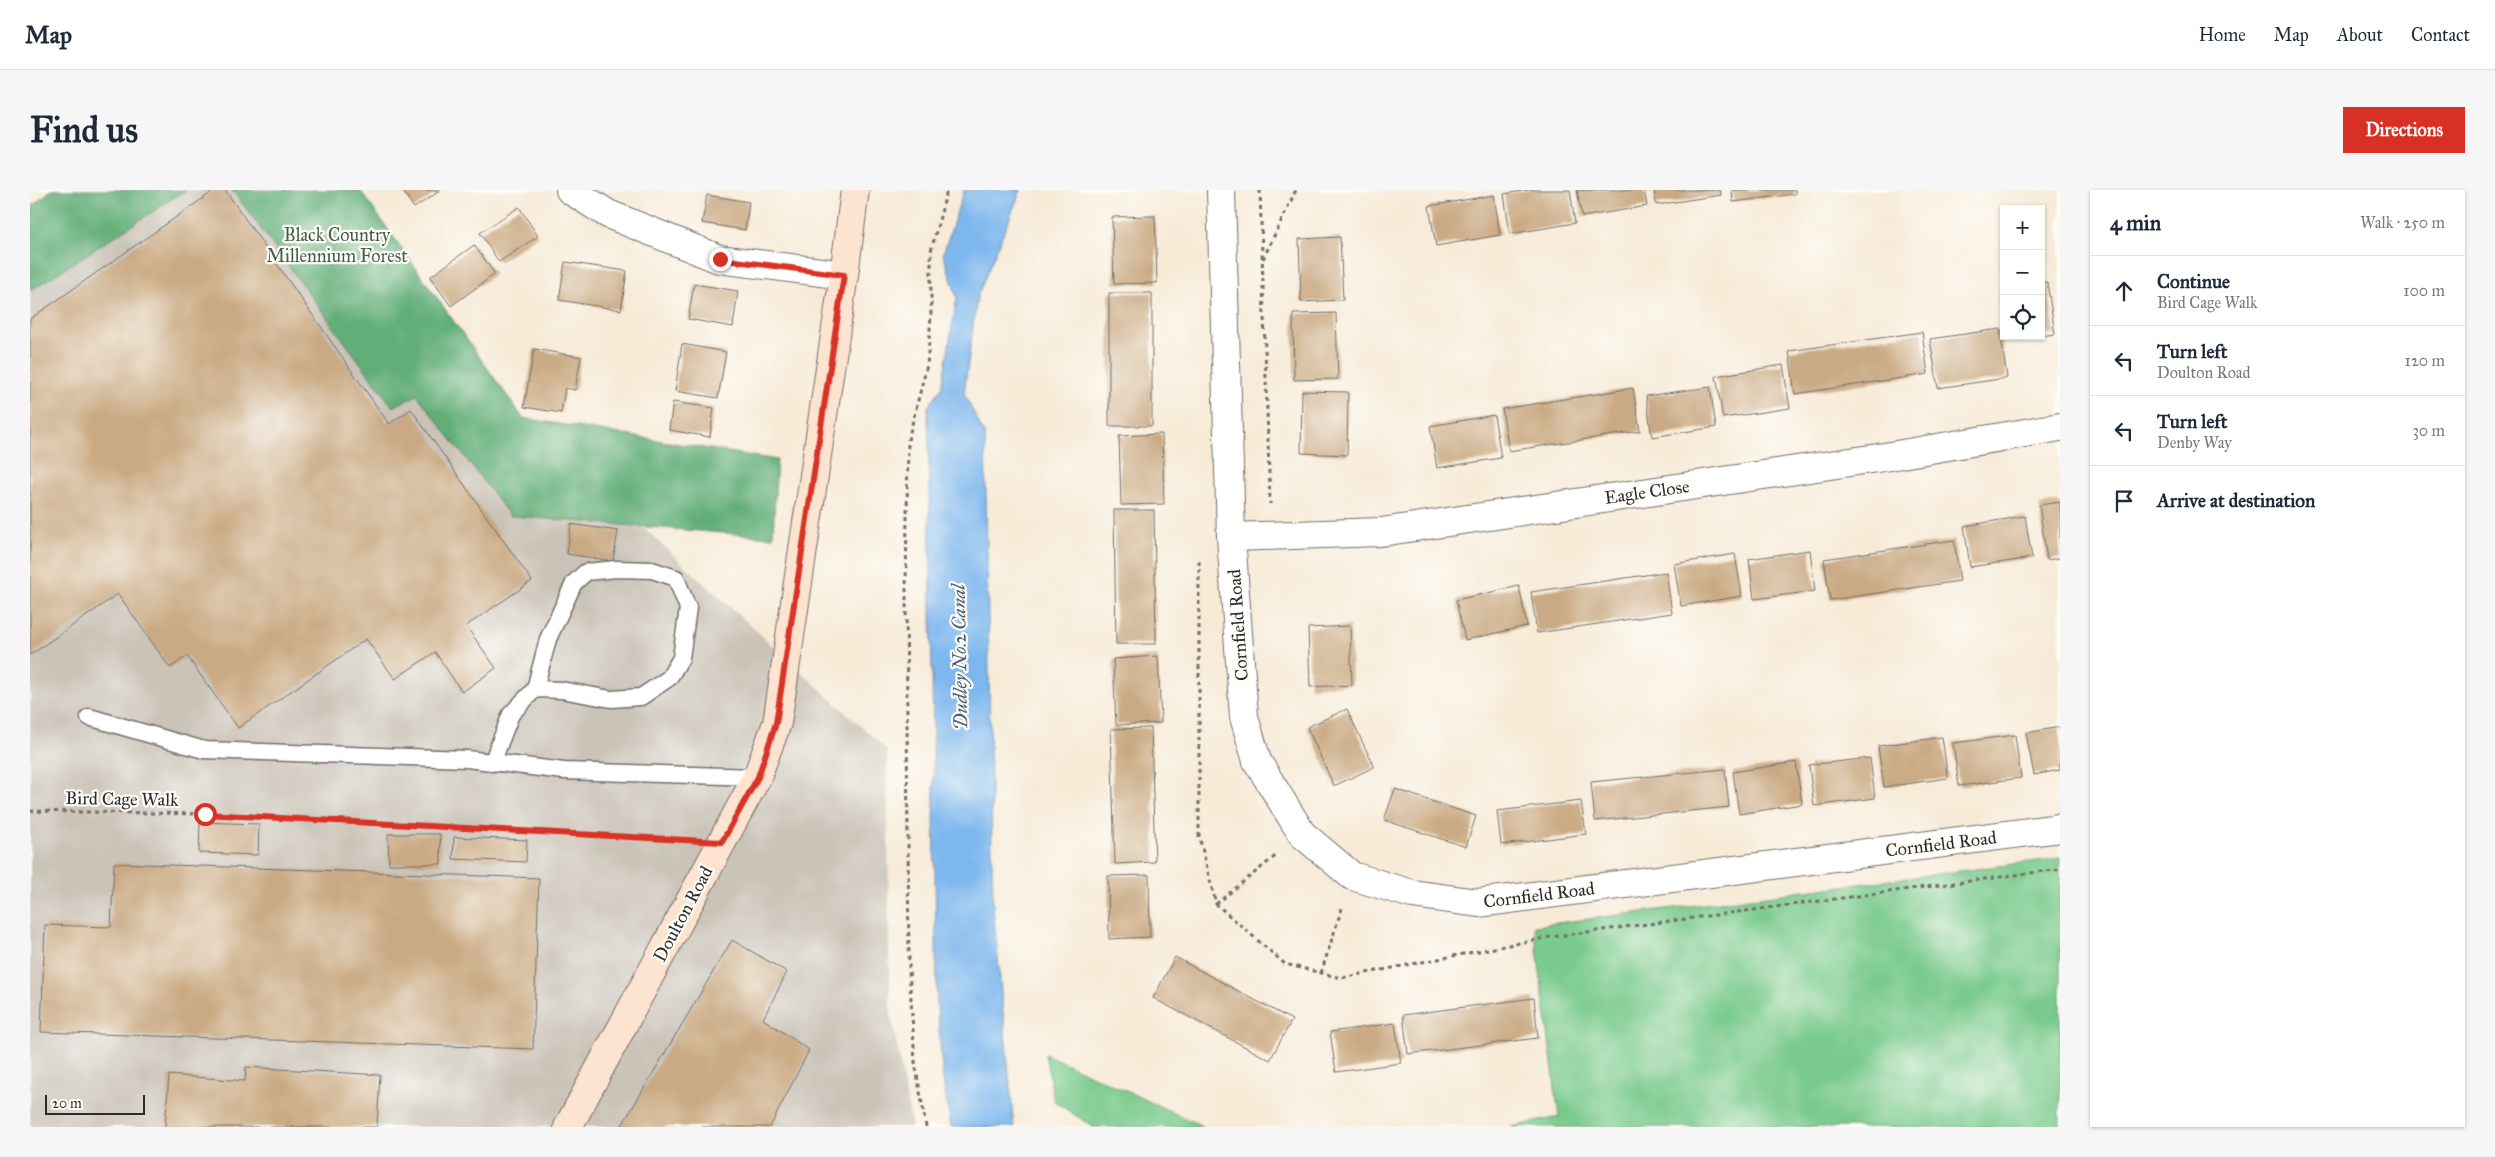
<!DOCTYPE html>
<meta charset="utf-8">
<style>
:root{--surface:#fff;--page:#f6f6f7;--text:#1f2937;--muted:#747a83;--line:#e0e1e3;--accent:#d93025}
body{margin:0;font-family:"IM FELL Great Primer",serif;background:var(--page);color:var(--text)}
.controls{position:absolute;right:15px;top:15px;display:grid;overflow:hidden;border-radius:0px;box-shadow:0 1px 4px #0004}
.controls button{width:45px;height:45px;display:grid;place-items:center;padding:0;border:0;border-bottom:1px solid var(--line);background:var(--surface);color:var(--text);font:25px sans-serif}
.scale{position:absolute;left:15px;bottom:12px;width:100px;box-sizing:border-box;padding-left:5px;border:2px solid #2b2b2b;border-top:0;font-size:14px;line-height:18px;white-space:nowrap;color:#2b2b2b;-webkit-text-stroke:4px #fdfcf7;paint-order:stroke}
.stop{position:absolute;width:15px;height:15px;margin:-11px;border:4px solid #d93025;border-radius:50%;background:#fff}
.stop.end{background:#d93025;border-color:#fff;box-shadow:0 1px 5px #0008}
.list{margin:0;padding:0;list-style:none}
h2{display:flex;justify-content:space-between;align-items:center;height:65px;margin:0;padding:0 20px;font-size:21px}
h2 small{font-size:16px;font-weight:400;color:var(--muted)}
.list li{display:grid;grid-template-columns:32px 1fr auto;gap:15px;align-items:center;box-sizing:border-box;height:70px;padding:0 20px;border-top:1px solid var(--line)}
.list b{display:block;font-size:19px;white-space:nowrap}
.list p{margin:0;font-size:16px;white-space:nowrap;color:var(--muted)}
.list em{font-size:16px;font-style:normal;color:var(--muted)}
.icon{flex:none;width:28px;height:28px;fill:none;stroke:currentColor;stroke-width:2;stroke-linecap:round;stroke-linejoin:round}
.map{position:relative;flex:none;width:2030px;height:937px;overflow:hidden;border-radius:0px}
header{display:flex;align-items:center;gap:30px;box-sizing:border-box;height:70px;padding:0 25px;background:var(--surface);border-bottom:1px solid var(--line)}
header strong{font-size:24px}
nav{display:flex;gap:28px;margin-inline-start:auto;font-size:18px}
.intro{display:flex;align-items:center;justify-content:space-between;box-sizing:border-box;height:120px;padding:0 30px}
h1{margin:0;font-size:35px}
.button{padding:12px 22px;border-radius:0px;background:var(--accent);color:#fff;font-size:18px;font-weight:700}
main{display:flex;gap:30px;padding:0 30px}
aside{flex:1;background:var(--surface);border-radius:0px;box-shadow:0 1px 4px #0004}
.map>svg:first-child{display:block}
.industrial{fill:#cac3b8}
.green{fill:#79ca8c;stroke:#527a5c}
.forest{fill:#62ae78;stroke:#466c52}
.water{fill:#7db7ee;stroke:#54718c}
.building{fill:#caaa84}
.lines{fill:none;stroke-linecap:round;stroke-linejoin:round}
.lane-casing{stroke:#726e68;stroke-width:19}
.street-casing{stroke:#726e68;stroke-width:30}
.secondary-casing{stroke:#726e68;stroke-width:30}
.path{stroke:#726e68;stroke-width:3;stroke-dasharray:4 4;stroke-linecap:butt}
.lane{stroke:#fff;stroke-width:16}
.street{stroke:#fff;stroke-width:28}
.secondary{stroke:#fde4d1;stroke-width:28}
.route{stroke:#d93025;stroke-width:6}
.labels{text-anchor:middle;stroke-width:4.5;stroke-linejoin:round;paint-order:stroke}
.park-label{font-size:18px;fill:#425b48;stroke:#fdfcf7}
.street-label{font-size:18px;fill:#2b2b2b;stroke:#fdfcf7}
.water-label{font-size:19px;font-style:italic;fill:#485c6f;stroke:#fdfcf7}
</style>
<header>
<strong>Map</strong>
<nav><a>Home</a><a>Map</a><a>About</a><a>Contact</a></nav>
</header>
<div class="intro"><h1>Find us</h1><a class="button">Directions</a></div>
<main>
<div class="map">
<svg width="2030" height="937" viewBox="0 0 2030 937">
<rect width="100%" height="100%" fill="#fdfcf7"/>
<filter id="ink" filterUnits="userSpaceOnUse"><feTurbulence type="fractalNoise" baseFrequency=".02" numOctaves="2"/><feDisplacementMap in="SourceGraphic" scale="10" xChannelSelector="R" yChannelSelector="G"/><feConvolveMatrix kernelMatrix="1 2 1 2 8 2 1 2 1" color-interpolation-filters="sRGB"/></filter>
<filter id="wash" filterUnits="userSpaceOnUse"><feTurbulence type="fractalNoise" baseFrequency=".0096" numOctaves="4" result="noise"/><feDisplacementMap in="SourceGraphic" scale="20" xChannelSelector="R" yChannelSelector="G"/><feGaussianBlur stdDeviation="1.12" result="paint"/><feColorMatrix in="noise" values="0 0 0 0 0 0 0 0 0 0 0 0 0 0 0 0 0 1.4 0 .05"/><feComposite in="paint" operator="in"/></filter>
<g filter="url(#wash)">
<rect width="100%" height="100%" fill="#f7ebd8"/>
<path class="industrial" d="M91 0H330L493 228 857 560 860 818 882 937H0V88Z"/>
<path class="green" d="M2030 668V937H1480L1529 927 1504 736Z
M1015 864 1175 937H1063L1024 911Z"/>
<path class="forest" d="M21 0H156L0 101V18Z
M202 0H330L493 228 747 270 743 347 480 326 387 205 363 217Z"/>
<path class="water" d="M934 0H991L947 107 934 203 955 246 963 716 984 937H921L913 890 907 816 898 217 912 197 927 107 913 64Z"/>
<g id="blocks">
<path class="building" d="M185 0H195L359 234 381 219 502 391 436 436 466 478 432 502 405 462 365 489 336 449 208 538 157 466 140 478 88 404 0 465V129Z
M372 0H411L384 18Z
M1499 0H1540L1545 33 1480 44 1474 4Z
M1547 0H1614L1617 16 1552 27Z
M1624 0H1690L1691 5 1626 15Z
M1702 0H1765V4L1703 12Z
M677 5 719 12 715 40 672 33Z
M1464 5 1470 45 1406 56 1399 16Z
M489 17 508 46 469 72 450 43Z
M1125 26 1127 93 1084 94 1082 27Z
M1310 47 1313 110 1271 112 1269 49Z
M444 55 465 84 421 116 400 87Z
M535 72 597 81 591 120 529 110Z
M2017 92 2025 144 2011 146V93Z
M664 94 708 101 703 137 658 129Z
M1079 103H1122V236H1079Z
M1306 123 1308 189 1264 190 1263 124Z
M1970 139 1977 188 1908 198 1900 149Z
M1892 142 1898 184 1765 204 1759 161Z
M1988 146H2001V147L1988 149Z
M652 154 696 162 688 208 645 201Z
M504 159 551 167 545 200 535 198 531 223 494 217Z
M1753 175 1760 218 1693 228 1686 186Z
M1680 197 1686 237 1622 247 1616 206Z
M1603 198 1610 241 1479 261 1472 219Z
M1272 201 1318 202 1317 265 1271 263Z
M643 212 684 218 680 247 639 240Z
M1464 225 1471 268 1407 278 1400 236Z
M1132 244 1134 314 1091 315 1089 246Z
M2030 312V368L2017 370 2009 315Z
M1084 320H1124L1126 454H1086Z
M1995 326 2002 368 1940 377 1934 336Z
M541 334 588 341 583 371 537 364Z
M1924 350 1930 391 1800 410 1794 369Z
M1780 360 1785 401 1724 409 1719 369Z
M1705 364 1712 406 1651 416 1644 374Z
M1636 382 1642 423 1507 443 1501 402Z
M1489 396 1497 436 1435 450 1426 410Z
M1320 436 1322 495 1280 497 1278 438Z
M1128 466 1131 533 1086 535 1083 469Z
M1317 519 1344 577 1304 596 1277 537Z
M2030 537V580L2004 585 1996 543Z
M1121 538 1125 672 1085 674 1081 539Z
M1985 545 1991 588 1929 596 1923 553Z
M1912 547 1918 588 1854 597 1848 556Z
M1840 568 1845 608 1784 616 1779 575Z
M1766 572 1772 614 1709 624 1703 582Z
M1695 579 1699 617 1565 631 1561 592Z
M1365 599 1446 626 1436 657 1354 630Z
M1551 611 1556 644 1471 655 1467 621Z
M170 632 229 634 228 665 169 663Z
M358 644H410L411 674H359Z
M424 647 497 650 496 672 423 669Z
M84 673 509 688 503 859 11 842 15 735 81 737Z
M1119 685 1120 747 1079 749 1078 686Z
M702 750 757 782 733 829 779 860 740 937H591Z
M1145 767 1262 830 1240 870 1123 808Z
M1504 808 1508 848 1378 864 1373 825Z
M1365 833 1371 873 1306 882 1300 842Z
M216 877 350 885 347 937H135L139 885 215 891Z"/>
</g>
</g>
<g filter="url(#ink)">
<use href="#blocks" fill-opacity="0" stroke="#726e68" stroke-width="1"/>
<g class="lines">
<defs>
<path id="lane" d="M59 527 174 560 437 569 534 581 727 587
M462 573 481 524 505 499 518 449 544 393 556 382 586 379 622 380 646 388 658 418 651 468 639 488 611 507 581 509 531 500 505 499"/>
<path id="street" d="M540 0 578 24 689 69 814 85
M1191 0 1201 347 1214 527 1227 571 1272 644 1322 686 1382 704 1448 713 2030 638
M1201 347 1351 342 1854 267 2030 237"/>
<path id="secondary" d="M538 937 727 587 747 533 814 85 825 0"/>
</defs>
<use href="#lane" class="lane-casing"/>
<use href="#street" class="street-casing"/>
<use href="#secondary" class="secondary-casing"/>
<path class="path" d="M1230 0 1240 314
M1233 69 1266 0
M1169 371V646L1186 714 1255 774 1311 788 1520 747 2030 679
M0 621 175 624 657 650
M1186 714 1248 664
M1291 783 1313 715
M896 937 885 872 879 779 876 401 878 250 897 175 901 127V61L917 0"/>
<use href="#lane" class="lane"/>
<use href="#street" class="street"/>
<use href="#secondary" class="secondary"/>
</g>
</g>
<g class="lines" filter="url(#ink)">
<path class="route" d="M175 624 692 652 728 587 746 533 814 85 690 69"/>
</g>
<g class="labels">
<g class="park-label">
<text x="307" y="51">Black Country<tspan x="307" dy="21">Millennium Forest</tspan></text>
</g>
<g class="street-label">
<text transform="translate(1617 302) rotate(-8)" y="6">Eagle Close</text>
<text transform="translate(1208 435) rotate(-94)" y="6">Cornfield Road</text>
<text transform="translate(92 609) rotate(1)" y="6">Bird Cage Walk</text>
<text transform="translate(1911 654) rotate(-7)" y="6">Cornfield Road</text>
<text transform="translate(1509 705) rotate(-7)" y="6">Cornfield Road</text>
<text transform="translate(653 724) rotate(-62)" y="6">Doulton Road</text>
</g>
<g class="water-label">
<text transform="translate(929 467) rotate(-91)" y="7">Dudley No.2 Canal</text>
</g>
</g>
</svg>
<div class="controls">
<button>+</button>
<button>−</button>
<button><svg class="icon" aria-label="locate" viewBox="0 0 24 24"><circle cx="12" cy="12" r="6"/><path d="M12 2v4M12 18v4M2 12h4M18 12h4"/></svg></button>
</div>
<div class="scale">20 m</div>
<div class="stop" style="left:175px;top:624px"></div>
<div class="stop end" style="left:690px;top:69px"></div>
</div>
<aside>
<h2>4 min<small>Walk · 250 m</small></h2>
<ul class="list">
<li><svg class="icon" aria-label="ahead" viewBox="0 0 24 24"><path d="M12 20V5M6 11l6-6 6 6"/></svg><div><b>Continue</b><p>Bird Cage Walk</p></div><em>100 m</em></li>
<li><svg class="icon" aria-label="left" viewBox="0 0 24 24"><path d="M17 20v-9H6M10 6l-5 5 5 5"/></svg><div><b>Turn left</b><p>Doulton Road</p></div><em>120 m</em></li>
<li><svg class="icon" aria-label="left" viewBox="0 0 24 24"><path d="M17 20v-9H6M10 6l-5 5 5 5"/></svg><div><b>Turn left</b><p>Denby Way</p></div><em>30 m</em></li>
<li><svg class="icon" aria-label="arrive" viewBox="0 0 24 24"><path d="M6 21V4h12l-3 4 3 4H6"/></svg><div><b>Arrive at destination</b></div></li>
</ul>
</aside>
</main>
